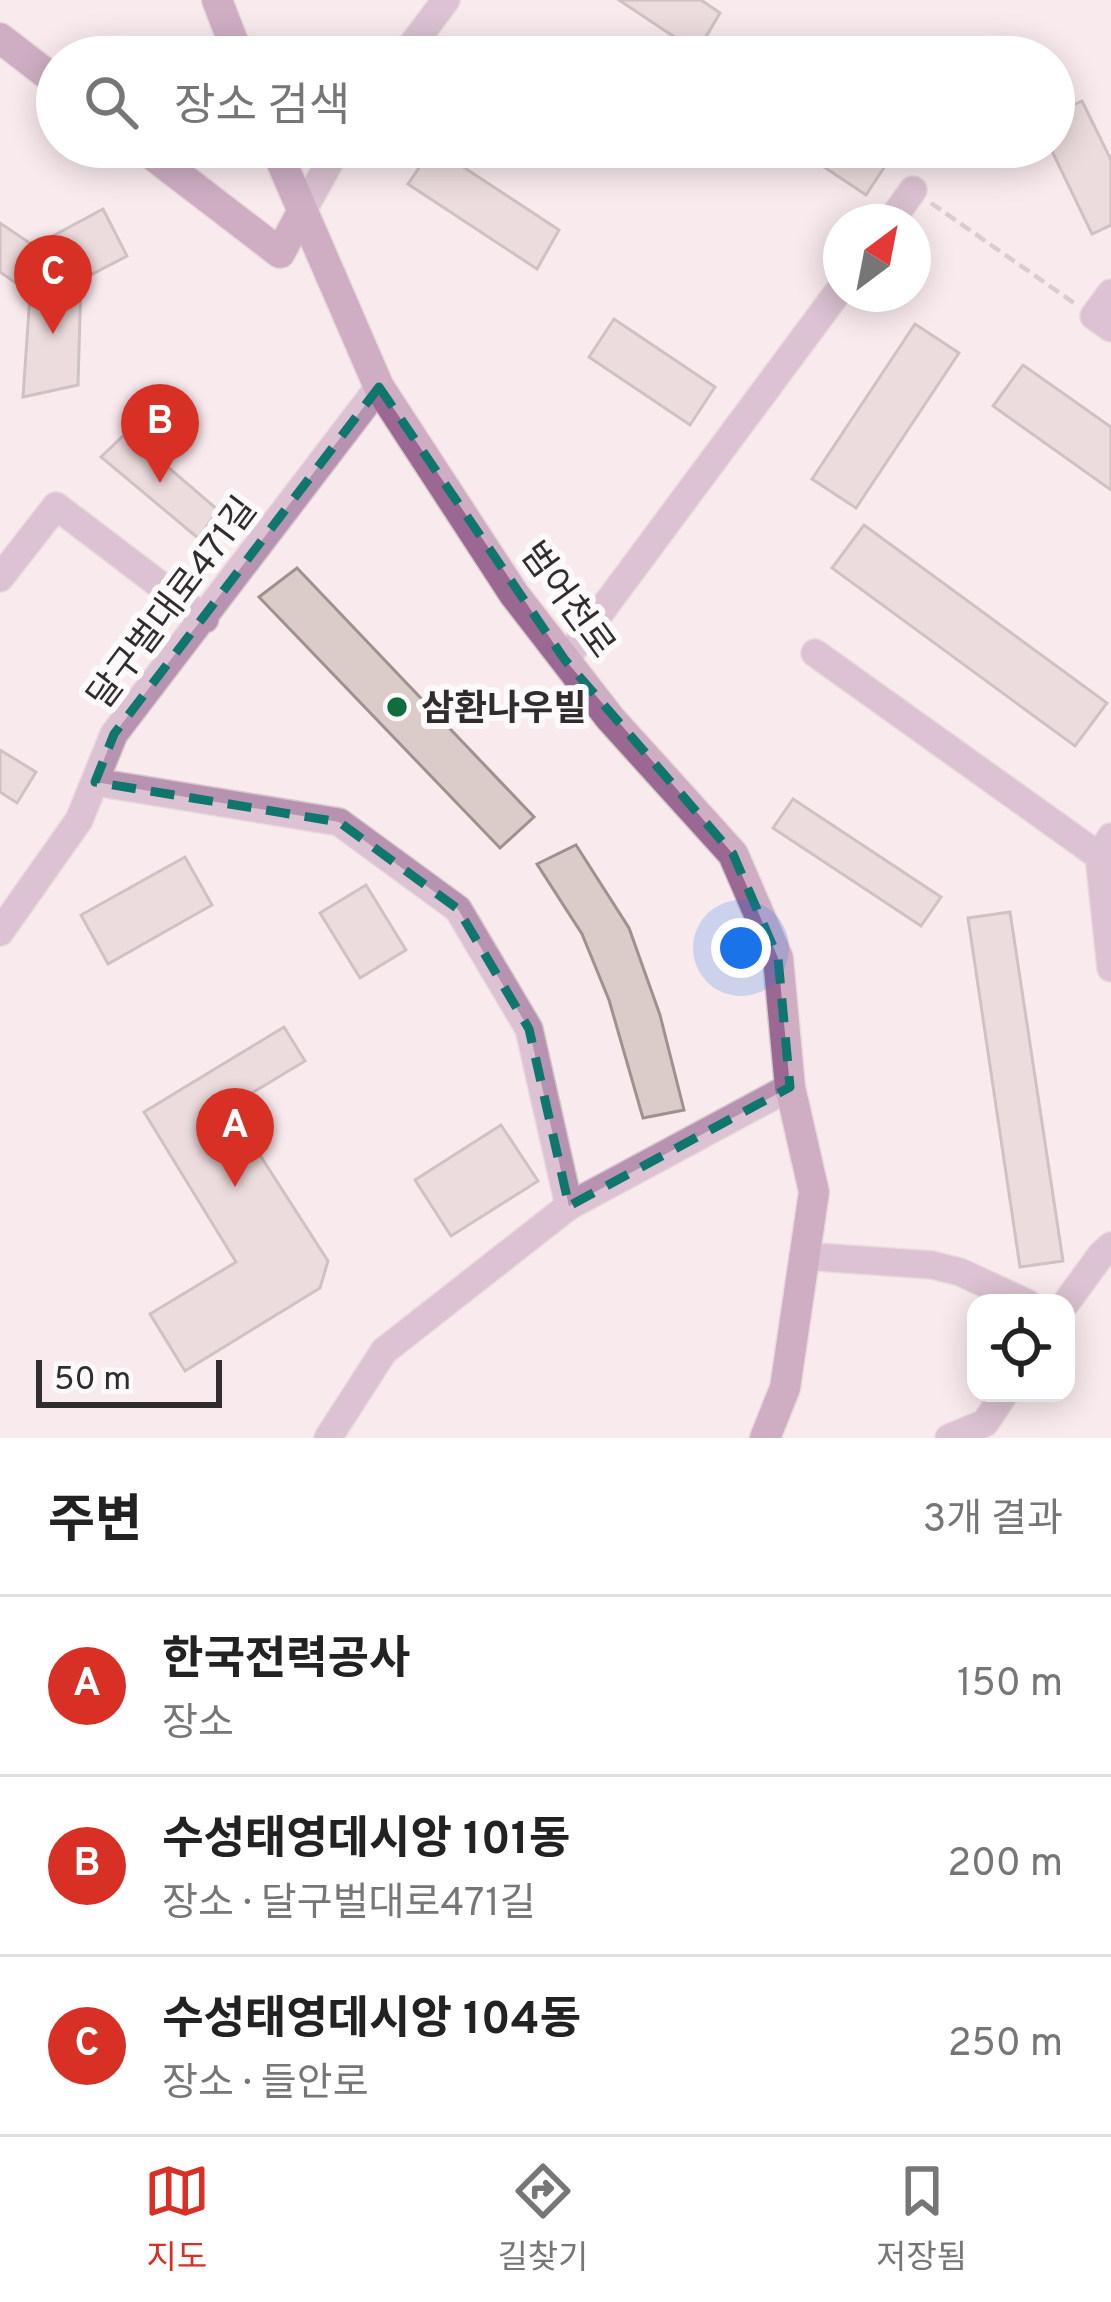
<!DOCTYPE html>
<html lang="ko">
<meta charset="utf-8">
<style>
:root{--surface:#fff;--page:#f2f2f2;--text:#222;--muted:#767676;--line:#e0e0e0;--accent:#d93025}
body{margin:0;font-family:Overpass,"Noto Sans KR",sans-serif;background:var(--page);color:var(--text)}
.controls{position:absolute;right:36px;bottom:36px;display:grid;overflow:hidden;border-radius:24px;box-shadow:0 6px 30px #0003}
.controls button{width:108px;height:108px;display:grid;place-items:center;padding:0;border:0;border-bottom:3px solid var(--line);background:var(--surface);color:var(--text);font:60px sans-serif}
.compass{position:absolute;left:823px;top:204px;width:108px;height:108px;border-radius:50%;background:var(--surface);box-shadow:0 6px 30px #0003;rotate:32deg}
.scale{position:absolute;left:36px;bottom:30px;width:186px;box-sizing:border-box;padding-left:12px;border:6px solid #312c2d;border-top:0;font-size:33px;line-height:42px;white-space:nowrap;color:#312c2d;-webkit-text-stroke:9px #fdfafb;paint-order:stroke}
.you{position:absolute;left:741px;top:948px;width:42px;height:42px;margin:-30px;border:9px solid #fff;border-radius:50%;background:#1a73e8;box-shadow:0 0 0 18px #1a73e833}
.badge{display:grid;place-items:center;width:78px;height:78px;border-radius:50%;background:var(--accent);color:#fff;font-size:39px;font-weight:700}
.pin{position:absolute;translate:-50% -99px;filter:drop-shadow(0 3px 6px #0008)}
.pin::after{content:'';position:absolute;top:63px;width:42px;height:36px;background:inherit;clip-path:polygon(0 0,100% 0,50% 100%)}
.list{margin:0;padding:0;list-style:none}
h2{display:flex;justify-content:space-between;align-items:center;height:156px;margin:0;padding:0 48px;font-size:51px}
h2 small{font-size:39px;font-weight:400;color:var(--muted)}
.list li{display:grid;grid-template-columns:78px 1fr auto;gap:36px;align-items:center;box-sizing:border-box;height:180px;padding:0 48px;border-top:3px solid var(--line)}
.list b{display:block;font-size:45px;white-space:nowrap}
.list p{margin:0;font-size:39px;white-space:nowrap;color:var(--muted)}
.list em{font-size:39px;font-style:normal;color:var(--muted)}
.icon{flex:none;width:66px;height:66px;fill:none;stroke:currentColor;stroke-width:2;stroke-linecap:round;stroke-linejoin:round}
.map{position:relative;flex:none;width:1111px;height:1438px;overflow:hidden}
.search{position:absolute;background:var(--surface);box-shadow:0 6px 30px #0003;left:36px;right:36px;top:36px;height:132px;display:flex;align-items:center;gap:30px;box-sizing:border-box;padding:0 42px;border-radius:66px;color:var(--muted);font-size:45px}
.sheet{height:696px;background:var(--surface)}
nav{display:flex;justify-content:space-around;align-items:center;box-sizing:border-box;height:168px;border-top:3px solid var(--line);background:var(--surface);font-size:33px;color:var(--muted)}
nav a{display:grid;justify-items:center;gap:6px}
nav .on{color:var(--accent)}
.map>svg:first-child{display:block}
.building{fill:#dbccc9;stroke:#9e918e;stroke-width:3}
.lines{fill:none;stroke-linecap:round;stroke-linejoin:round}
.street-casing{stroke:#d5c8ca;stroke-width:30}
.secondary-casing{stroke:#d5c8ca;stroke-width:33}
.path{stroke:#b6aaac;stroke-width:4.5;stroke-dasharray:12 6;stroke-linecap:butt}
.street{stroke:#b893b1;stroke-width:27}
.secondary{stroke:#9b6793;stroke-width:30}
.marked{fill:none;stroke:#0f766e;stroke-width:9;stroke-dasharray:24 15;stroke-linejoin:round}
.poi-dot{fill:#116c40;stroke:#fdfafb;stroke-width:4.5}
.labels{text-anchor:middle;stroke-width:12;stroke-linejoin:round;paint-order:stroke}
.street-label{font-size:36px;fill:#312c2d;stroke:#fdfafb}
.poi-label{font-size:36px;font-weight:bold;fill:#312c2d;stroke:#fdfafb;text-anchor:start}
</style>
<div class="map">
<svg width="1111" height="1438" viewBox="0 0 1111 1438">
<rect width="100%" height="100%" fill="#f9eaed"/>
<path class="building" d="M619 0H701L720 13 697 52Z
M1082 101 1111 160V225L1092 234 1050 147H1054V114Z
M433 147 559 230 537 269 408 184Z
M794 147H877L891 157 866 195Z
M103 209 127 256 81 280 78 385 23 397 31 280 16 283 0 272V223L34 246Z
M614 319 715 387 690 425 589 357Z
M915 324 959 353 856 508 812 479Z
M1023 365 1111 427V490L993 406Z
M127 432 218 510 198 538 101 457Z
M864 525 1107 703 1075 746 832 568Z
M297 568 534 817 500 848 259 597Z
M0 750 36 772 17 803 0 792Z
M793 799 941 897 921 926 773 828Z
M576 845 629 928 660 1015 684 1110 643 1118 609 1000 582 934 537 864Z
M185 857 212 905 108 964 81 915Z
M366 885 406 950 360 978 320 913Z
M1010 912 1063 1261 1020 1267 968 918Z
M284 1027 305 1061 229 1107 328 1261 320 1288 185 1371 150 1314 236 1262 144 1112Z
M501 1125 538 1181 451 1236 415 1180Z"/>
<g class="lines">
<defs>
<path id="street" d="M403 57 446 0
M302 212 338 147
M890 222 913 190
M1111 293 1094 316 1111 328
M0 578 56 506 205 619
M815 653 1099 856
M565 660 841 288
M95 782 339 822 458 909 529 1029 569 1206
M1111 837 1099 856 1111 968
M0 932 79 820 114 734 379 387
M803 1256 932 1265 960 1272 1027 1303
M1066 1303 1101 1255 1111 1246
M328 1438 384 1351 569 1206 790 1087
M949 1438 985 1423 1005 1393"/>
<path id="secondary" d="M217 0 239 57
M0 38 57 82
M142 147 280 253 302 212
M275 147 379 387 514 594 610 718 733 854 778 958 790 1087 814 1192 785 1388 765 1438"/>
</defs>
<use href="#street" class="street-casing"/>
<use href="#secondary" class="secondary-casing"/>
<path class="path" d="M931 203 1074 303"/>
<use href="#street" class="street"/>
<use href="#secondary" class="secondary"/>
</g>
<path d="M0 0H1111V1438H0ZM379 387 565 660 733 854 778 958 790 1087 569 1206 529 1029 458 909 339 822 95 782 114 734Z" fill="#f9eaed" fill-opacity=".55" fill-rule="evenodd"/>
<path class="marked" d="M379 387 565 660 733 854 778 958 790 1087 569 1206 529 1029 458 909 339 822 95 782 114 734Z"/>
<circle class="poi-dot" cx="397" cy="707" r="12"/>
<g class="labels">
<g class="street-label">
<text transform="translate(569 599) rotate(54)" y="13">범어천로</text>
<text transform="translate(171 602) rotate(-53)" y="13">달구벌대로471길</text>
</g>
<g class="poi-label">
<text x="421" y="720">삼환나우빌</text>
</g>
</g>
</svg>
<div class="controls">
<button><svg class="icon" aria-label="locate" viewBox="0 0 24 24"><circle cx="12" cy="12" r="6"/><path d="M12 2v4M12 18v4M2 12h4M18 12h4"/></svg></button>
</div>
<svg class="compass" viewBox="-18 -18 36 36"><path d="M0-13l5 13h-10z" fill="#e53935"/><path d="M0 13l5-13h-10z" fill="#767676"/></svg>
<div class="scale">50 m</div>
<div class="you"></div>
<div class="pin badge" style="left:235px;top:1187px">A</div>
<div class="pin badge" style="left:160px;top:483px">B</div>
<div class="pin badge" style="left:53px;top:334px">C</div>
<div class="search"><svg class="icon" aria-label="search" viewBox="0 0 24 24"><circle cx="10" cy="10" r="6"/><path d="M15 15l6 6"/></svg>장소 검색</div>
</div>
<section class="sheet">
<h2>주변<small>3개 결과</small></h2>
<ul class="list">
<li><span class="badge">A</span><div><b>한국전력공사</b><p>장소</p></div><em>150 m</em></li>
<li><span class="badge">B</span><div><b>수성태영데시앙 101동</b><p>장소 · 달구벌대로471길</p></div><em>200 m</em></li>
<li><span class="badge">C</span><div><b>수성태영데시앙 104동</b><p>장소 · 들안로</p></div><em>250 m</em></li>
</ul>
</section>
<nav>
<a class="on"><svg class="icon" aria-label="map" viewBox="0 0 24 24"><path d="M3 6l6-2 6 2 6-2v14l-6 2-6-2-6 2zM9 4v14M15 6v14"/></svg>지도</a>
<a><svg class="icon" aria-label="directions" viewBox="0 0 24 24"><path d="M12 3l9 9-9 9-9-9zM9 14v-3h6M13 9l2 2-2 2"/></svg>길찾기</a>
<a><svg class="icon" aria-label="saved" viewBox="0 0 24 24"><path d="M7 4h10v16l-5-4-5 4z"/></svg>저장됨</a>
</nav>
